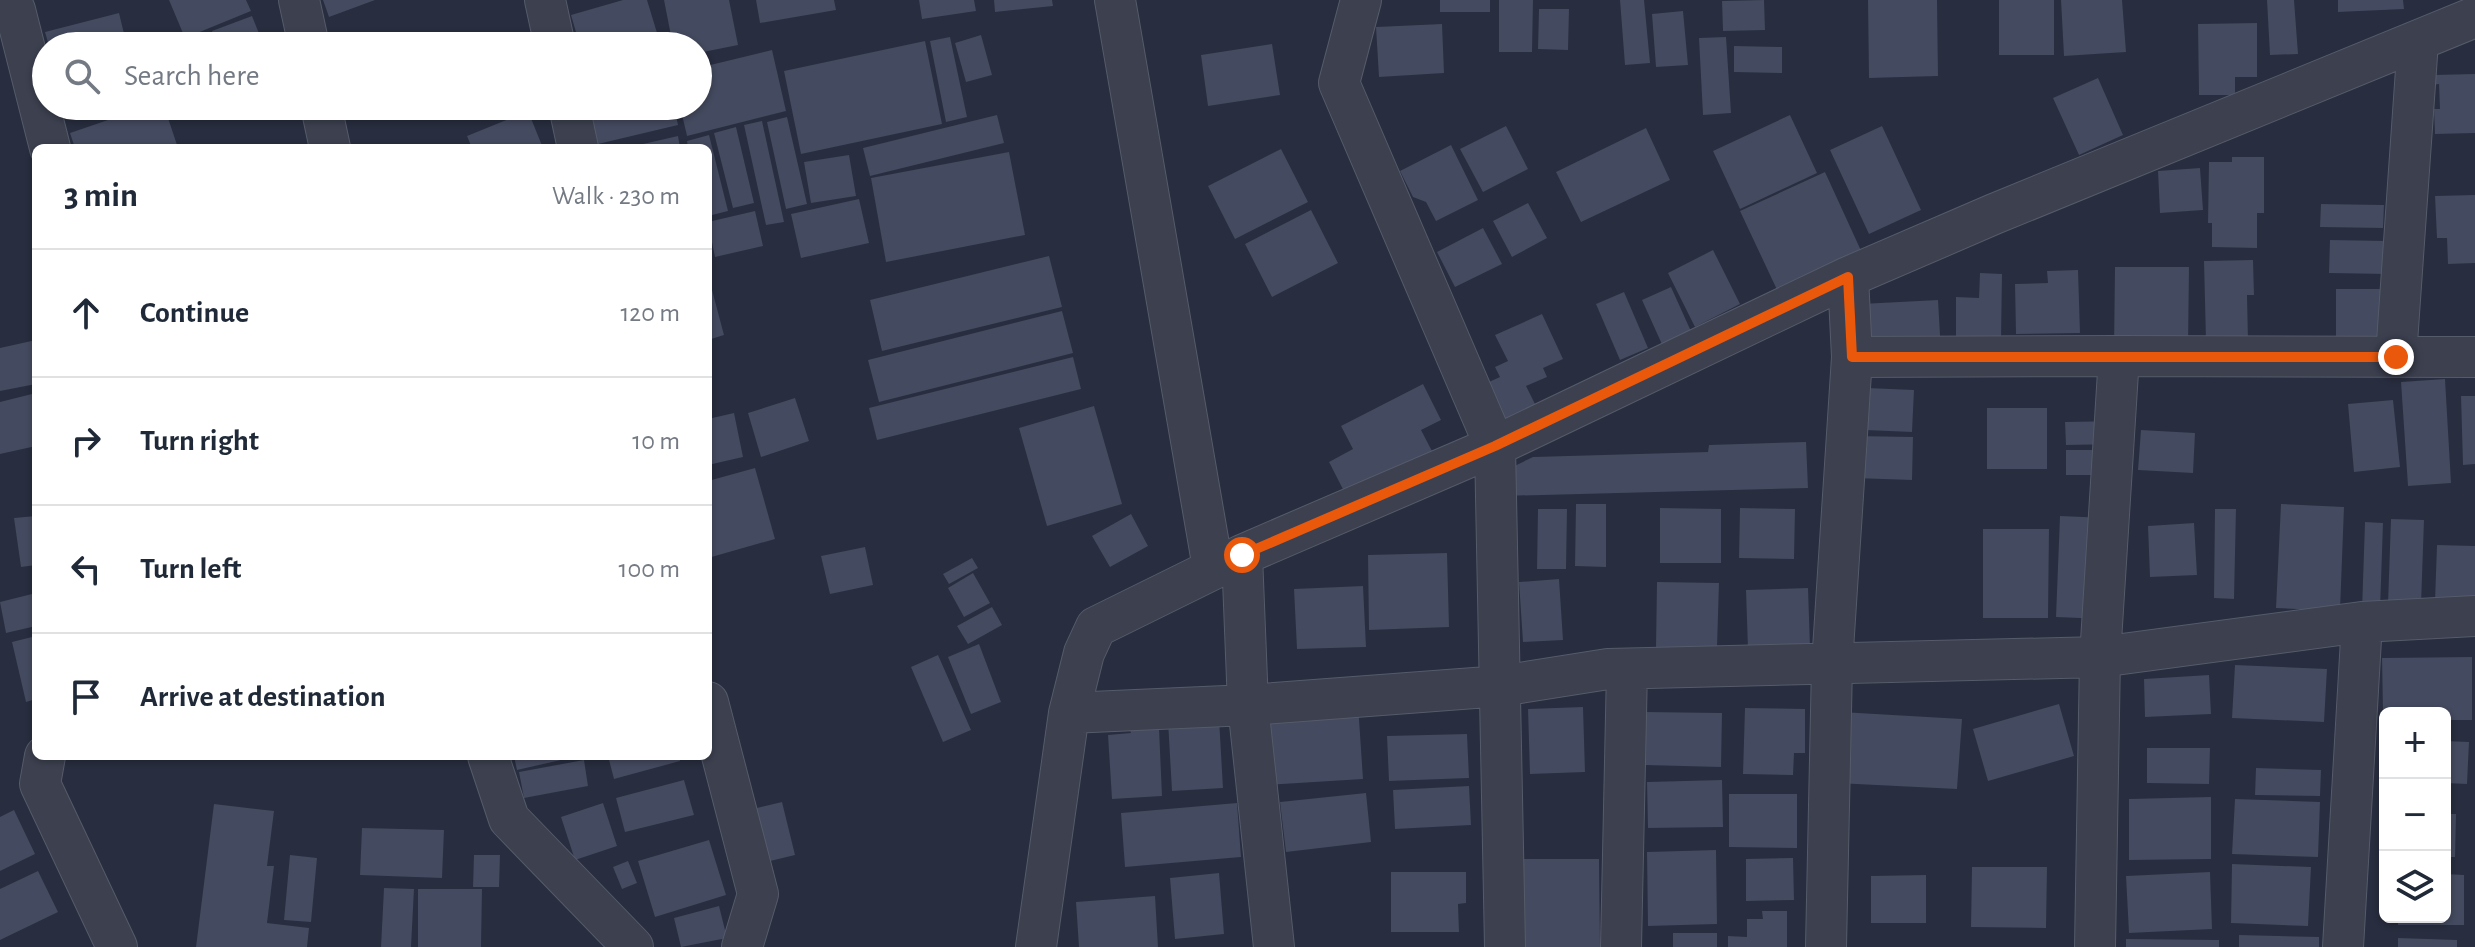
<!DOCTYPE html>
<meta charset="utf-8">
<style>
:root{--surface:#fff;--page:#f6f6f7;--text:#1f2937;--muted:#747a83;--line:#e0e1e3}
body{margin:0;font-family:"Alegreya Sans",sans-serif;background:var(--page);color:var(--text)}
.controls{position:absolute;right:24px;bottom:24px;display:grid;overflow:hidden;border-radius:12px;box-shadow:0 2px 6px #0004}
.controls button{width:72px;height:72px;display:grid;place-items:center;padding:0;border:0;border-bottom:2px solid var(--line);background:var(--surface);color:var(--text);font:40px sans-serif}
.stop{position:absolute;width:24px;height:24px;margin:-18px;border:6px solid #ea580c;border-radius:50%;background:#fff}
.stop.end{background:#ea580c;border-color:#fff;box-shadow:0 2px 8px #0008}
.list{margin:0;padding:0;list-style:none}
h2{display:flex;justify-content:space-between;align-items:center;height:104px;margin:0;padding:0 32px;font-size:34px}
h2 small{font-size:26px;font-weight:400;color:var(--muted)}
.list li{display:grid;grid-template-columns:52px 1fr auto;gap:24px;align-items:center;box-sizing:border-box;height:128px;padding:0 32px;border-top:2px solid var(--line)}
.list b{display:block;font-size:30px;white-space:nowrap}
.list em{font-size:26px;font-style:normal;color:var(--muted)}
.icon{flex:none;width:44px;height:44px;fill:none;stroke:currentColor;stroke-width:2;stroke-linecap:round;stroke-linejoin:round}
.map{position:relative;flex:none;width:2475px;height:947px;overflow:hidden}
.search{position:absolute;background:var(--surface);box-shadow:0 2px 6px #0004;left:32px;top:32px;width:680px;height:88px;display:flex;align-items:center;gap:20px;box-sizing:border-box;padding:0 28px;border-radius:44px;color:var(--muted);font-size:30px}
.panel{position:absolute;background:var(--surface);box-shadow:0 2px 6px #0004;left:32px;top:144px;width:680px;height:616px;border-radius:12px}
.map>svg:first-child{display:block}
.building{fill:#444a5f}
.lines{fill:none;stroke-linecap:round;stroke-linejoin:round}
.street-casing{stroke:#565b6a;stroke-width:42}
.street{stroke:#3c404f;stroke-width:40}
.route{stroke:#ea580c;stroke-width:10}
</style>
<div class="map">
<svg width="2475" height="947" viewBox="0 0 2475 947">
<rect width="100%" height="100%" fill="#282d3f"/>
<path class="building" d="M169 0H246L251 11 185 38Z
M323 0H375L329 17Z
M623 0H647L661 46H580L571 15Z
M664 0H729L738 45 698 53V46H673Z
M756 0H834L836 10 760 23Z
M919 0H974L976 11 922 19Z
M994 0H1052L1053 6 995 12Z
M1440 0H1490V12H1440Z
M1499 0H1533L1532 52H1499Z
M1620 0H1644L1650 63 1625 65Z
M1764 0 1765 30 1723 31 1722 1Z
M1868 0H1937L1938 76 1869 78Z
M1999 0H2054V55H1999Z
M2061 0H2122L2126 52 2064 56Z
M2267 0H2294L2298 54 2270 55Z
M2338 0H2403L2404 9 2338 12Z
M1539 9H1569L1568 50 1538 49Z
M1683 11 1688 65 1656 67 1652 14Z
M119 13 127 46H49L45 32Z
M252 16 264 46H218L212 31Z
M2257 23V77H2235V95H2199L2198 24Z
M1442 24 1444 73 1379 77 1376 27Z
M981 35 992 75 966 82 955 43Z
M950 37 967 117 946 122 930 41Z
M1726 37 1731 113 1703 115 1699 38Z
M925 41 942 124 801 154 784 71Z
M1272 44 1280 95 1208 106 1201 55Z
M1734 46 1782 47V73L1734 72Z
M772 50 786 111 687 136 680 106H698V68Z
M2475 74V133L2435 134 2434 109H2440L2439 84 2433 85V75Z
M2098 78 2123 135 2079 155 2053 98Z
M149 106H164L178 148H75L70 133Z
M456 106H510V107L459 120Z
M590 106H674L678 125 598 144Z
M528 111 543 148H472L467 136Z
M997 115 1004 143 870 176 863 148Z
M1790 115 1817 173 1740 209 1713 151Z
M787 117 807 204 786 209 767 122Z
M762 121 784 222 766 225 744 125Z
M1506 126 1528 169 1483 192 1460 149Z
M1882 126 1921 210 1869 234 1830 150Z
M736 127 754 203 733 208 714 133Z
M1646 128 1670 180 1581 222 1556 172Z
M709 135 728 211 708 216V148H688L687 141Z
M678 136 680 148H630V147Z
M1451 145 1478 200 1436 221 1426 202 1413 197 1400 171Z
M1281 149 1308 202 1235 239 1208 186Z
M1009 152 1025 235 886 262 871 178Z
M849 155 856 196 811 203 804 162Z
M2232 157H2264V213H2257V248L2212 247V223H2208L2209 162H2232Z
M2200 168 2203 210 2160 213 2158 171Z
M1825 172 1863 255 1779 294 1740 211Z
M2475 195V263L2448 264 2447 238H2437L2435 196Z
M859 199 869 243 801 258 791 214Z
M1528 203 1547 238 1512 257 1493 221Z
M2321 204 2384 205 2383 228 2320 227Z
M1311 210 1338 263 1272 297 1245 244Z
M755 211 763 246 715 257 708 222Z
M1483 228 1502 264 1455 287 1437 252Z
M2330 240 2388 241 2387 274 2329 273Z
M1713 250 1740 304 1695 327 1668 273Z
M1049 256 1062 307 882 351 870 300Z
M2253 260 2254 295H2247L2248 341 2206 342 2204 261Z
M2115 267H2189L2188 349H2114Z
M2078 270 2080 333 2016 334 2015 284 2048 283 2047 271Z
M1980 273 2002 274 2001 342 1956 341V297L1979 298Z
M1671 287 1694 338 1665 351 1642 300Z
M2336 289H2389L2388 345 2336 344Z
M712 290 724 335 708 340V291Z
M1624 292 1648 348 1620 360 1596 304Z
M1938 300 1941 352 1864 356 1861 304Z
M1062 311 1073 353 879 402 868 360Z
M1542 314 1563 359 1543 368 1547 377 1526 386 1536 406 1498 423 1480 386 1500 377 1495 367 1508 361 1495 335Z
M36 340V384L0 391V348Z
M1073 357 1081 389 877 440 869 408Z
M2445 379 2451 483 2408 486 2401 382Z
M1423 384 1441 420 1421 430 1433 453 1347 497 1329 462 1353 449 1341 426Z
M1867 388 1914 390 1912 432 1865 430Z
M36 393V446L0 454V402Z
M2461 396H2475V464L2463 465Z
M795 398 809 441 761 457 748 413Z
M2393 400 2400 467 2354 472 2348 404Z
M1094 406 1122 504 1047 526 1019 428Z
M1987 408H2047V469H1987Z
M734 413 743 457 708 465V419Z
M2120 421V444L2066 445 2065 422Z
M2141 430 2195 433 2193 473 2138 470Z
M1855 436 1913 437 1912 480 1854 478Z
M1806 442 1808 488 1502 496V472L1533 457 1708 452 1709 445Z
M2066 450H2121V475H2066Z
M755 468 775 539 708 558V481Z
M1576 504H1606V567L1575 566Z
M2281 504 2344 507 2340 611 2276 608Z
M1660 508 1721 509V563H1660Z
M1740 508 1795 509 1794 559 1739 558Z
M1538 509H1567L1566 569H1537Z
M2215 509H2236L2234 599 2214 598Z
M1131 514 1148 546 1110 567 1092 536Z
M36 516V565L21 567 14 518Z
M2060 516 2107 518 2103 619 2056 617Z
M2391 519 2424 520 2421 605 2388 604Z
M2365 522 2383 523 2380 611 2362 610Z
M2194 523 2197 575 2150 577 2148 526Z
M1983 529H2049L2048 618H1983Z
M2437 545 2475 546V602L2435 601Z
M865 547 873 585 830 594 821 556Z
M1447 553 1449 627 1369 630 1368 555Z
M972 558 978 568 949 584 943 574Z
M973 573 990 603 964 617 948 588Z
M1559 579 1563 640 1523 642 1519 582Z
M1657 582 1719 583 1717 648 1656 647Z
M1363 586 1366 647 1297 649 1294 589Z
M1808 588 1810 647 1748 650 1746 590Z
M36 593V626L6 633 0 602Z
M992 607 1002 625 968 644 957 626Z
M36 636V699L26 702 12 642Z
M979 644 1001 702 971 714 948 657Z
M938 655 971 730 943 742 911 667Z
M2472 657V720H2445V713H2383L2382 658Z
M2235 665 2327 669 2324 722 2232 718Z
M2209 675 2211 714 2145 717 2144 679Z
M1358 704 1363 779 1265 785 1261 710Z
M2059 704 2074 756 1988 781 1973 729Z
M1583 707 1585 772 1530 774 1528 709Z
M1745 708 1805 709V753H1794L1793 775 1743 774Z
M1646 712 1722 713 1721 767 1644 765Z
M1841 712 1962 719 1957 789 1836 783Z
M1219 718 1223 788 1172 791 1168 721Z
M1159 728 1162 796 1112 799 1108 735 1131 733 1130 730Z
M1467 734 1469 778 1389 781 1387 736Z
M2445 741 2469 742 2467 784 2445 783Z
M2147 748H2210L2209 784 2147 783Z
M514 756H574V757L517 770Z
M608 756H679L680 761 614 779Z
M584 760 588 786 524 798 519 772Z
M2256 768 2321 770 2320 796 2255 795Z
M684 780 694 815 625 832 616 798Z
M1722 780 1723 827 1648 828 1647 782Z
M1469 786 1471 825 1395 829 1393 790Z
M1366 793 1371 842 1286 852 1280 802Z
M1729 794H1797V848L1729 847Z
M2211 797V859L2129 860V799Z
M2235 799 2320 802 2318 857 2232 854Z
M782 802 795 855 762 863 749 810Z
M603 803 617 846 575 860 561 817Z
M1237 803 1241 857 1125 867 1121 813Z
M214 804 274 811 267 866H274L267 923 309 928 307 947H196Z
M14 810 35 854 0 871V817Z
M2445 814H2456L2455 857H2445Z
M362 828 444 830 442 878 360 875Z
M709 840 726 895 655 917 638 861Z
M1716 850 1717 924 1648 926 1647 852Z
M290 855 317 858 311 922 284 920Z
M474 855H500L499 887H473Z
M1793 858 1794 900 1746 901V859Z
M1516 859H1599L1600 947H1516Z
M628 861 637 883 622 889 613 867Z
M2232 864 2311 867 2308 926 2231 923Z
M1972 867H2047L2046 928 1971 927Z
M38 871 58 912 0 940V889Z
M1391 872H1466V903L1458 904 1459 932H1391Z
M2210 872 2212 929 2129 933 2126 876Z
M1219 873 1224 934 1175 939 1170 878Z
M2445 874 2464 875V925H2398V917H2445Z
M1926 875V923H1871V876Z
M384 888 414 889 411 947H381Z
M418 889H482L481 947H418Z
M1155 896 1158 947H1079L1076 902Z
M719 906 727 938 681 947 674 918Z
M1762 911H1787V947H1728V936L1747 937V919H1763Z
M1673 933H1717V947H1673Z
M2239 935 2319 937V947H2239Z
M2398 938 2457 940V947H2398Z
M2126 939 2219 940V947H2126Z"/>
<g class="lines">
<defs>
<path id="street" d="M299 0 309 46
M545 0 555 46
M1115 0 1213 568
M1361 0 1339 83 1495 446 1505 947
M15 10 50 148
M321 106 330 148
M569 106 578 148
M1848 277 1852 357 2119 356 2100 657 2095 947
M2119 356 2475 357
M2396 357 2418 41
M1242 555 1248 705 1274 947
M2362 622 2475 616
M708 702 758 894 742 947
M1069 713 1248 705 1501 686 1608 669 2100 657 2362 622 2343 947
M45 756 40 784 117 947
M488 756 509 819 633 947
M1036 947 1069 713 1084 653 1096 627 1242 555 1495 446 1848 277 1994 214 2475 17
M1621 947 1627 669
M1826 947 1832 665 1852 357"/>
</defs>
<use href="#street" class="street-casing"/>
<use href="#street" class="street"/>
</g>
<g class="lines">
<path class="route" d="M1242 555 1495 446 1848 277 1852 357H2396"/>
</g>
</svg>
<div class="controls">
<button>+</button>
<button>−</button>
<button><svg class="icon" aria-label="layers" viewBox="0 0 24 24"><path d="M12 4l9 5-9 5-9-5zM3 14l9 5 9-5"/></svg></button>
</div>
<div class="stop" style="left:1242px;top:555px"></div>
<div class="stop end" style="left:2396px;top:357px"></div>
<div class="search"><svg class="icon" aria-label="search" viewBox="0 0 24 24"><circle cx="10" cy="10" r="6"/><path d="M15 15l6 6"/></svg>Search here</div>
<section class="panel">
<h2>3 min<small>Walk · 230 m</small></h2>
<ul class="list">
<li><svg class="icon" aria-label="ahead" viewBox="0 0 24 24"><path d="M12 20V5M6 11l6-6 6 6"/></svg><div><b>Continue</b></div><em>120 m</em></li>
<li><svg class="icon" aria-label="right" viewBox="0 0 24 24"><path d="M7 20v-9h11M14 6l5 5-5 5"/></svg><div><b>Turn right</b></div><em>10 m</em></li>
<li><svg class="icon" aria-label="left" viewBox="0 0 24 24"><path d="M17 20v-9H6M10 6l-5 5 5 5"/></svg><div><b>Turn left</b></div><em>100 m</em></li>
<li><svg class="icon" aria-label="arrive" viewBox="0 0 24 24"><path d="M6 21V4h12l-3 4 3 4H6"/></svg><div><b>Arrive at destination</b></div></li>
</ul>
</section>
</div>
